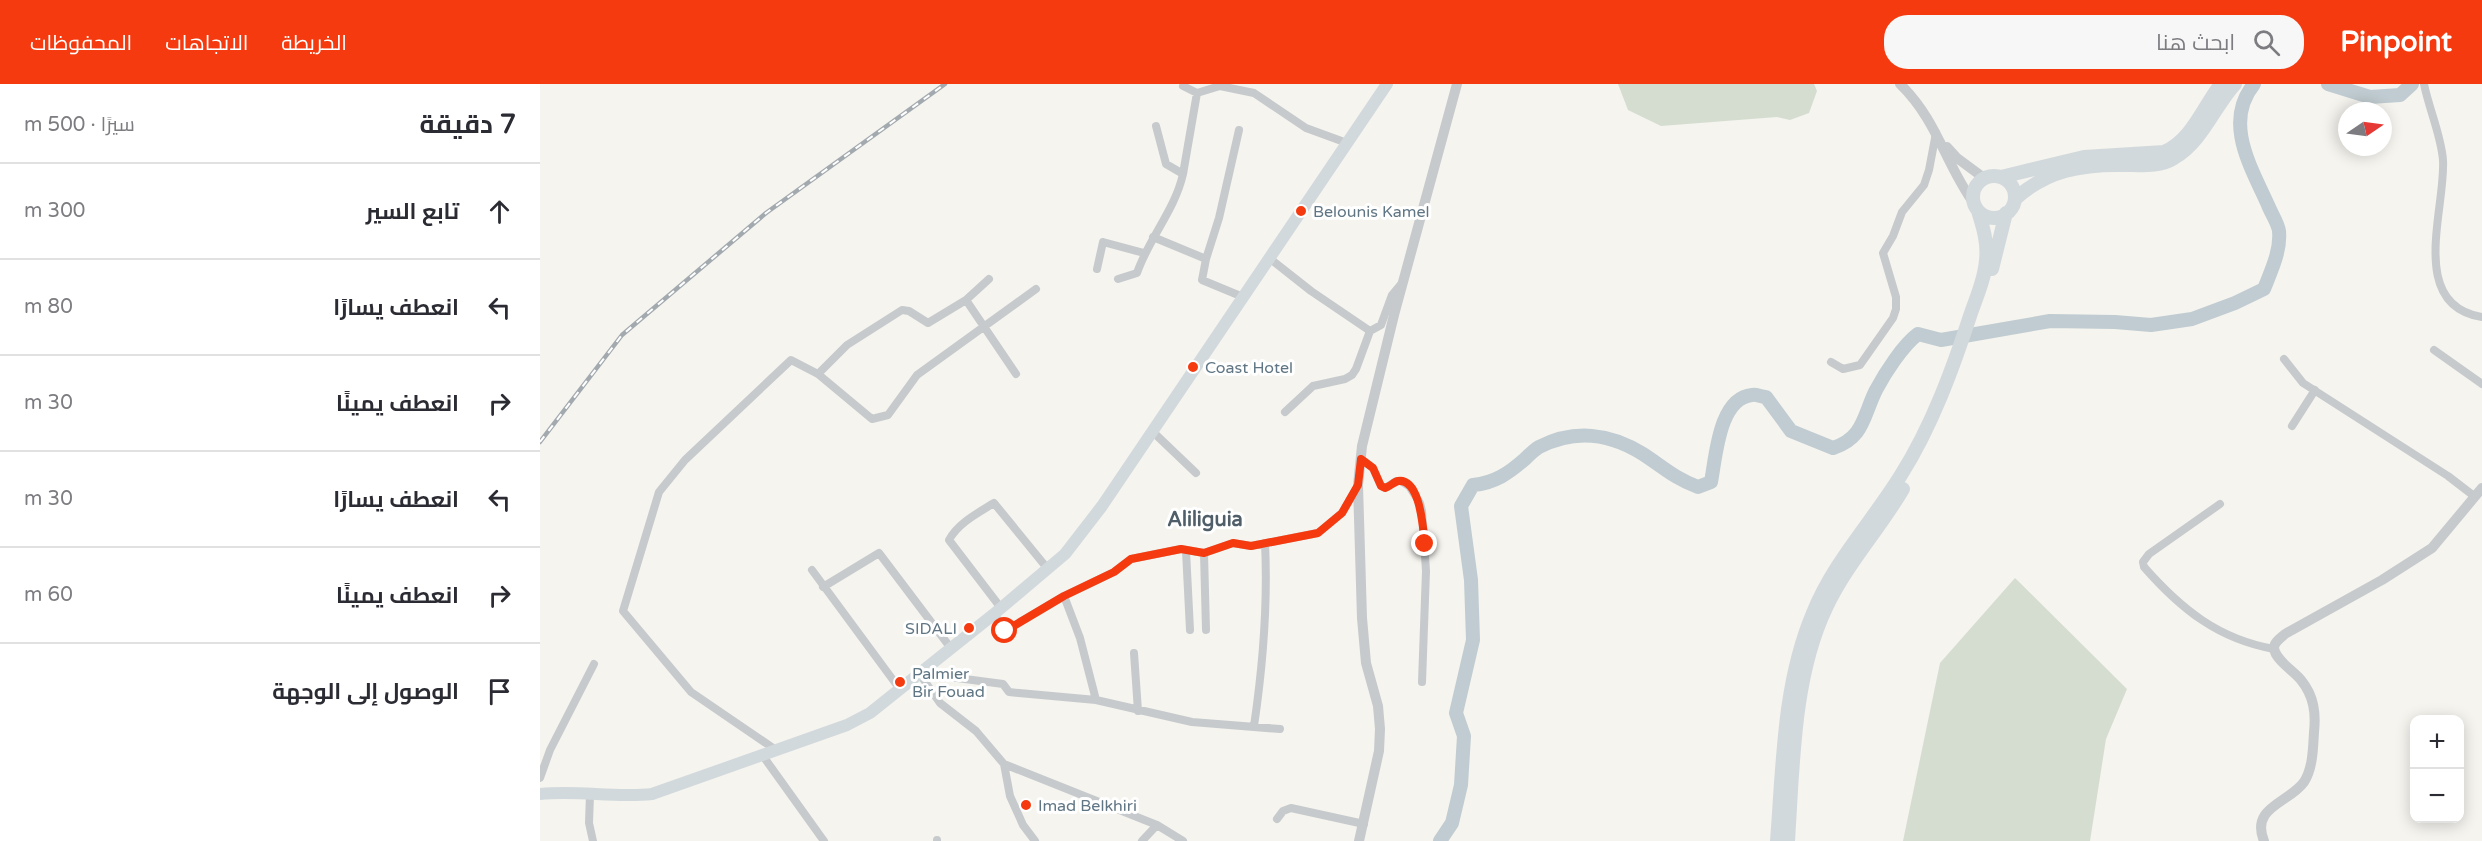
<!DOCTYPE html>
<html lang="ar">
<meta charset="utf-8">
<style>
:root{--surface:#fff;--page:#f7f7f7;--text:#2b2b33;--muted:#7c7c81;--line:#e1e1e2;--accent:#f53a0f}
body{margin:0;font-family:"Varela Round",Cairo,sans-serif;background:var(--page);color:var(--text);direction:rtl}
.controls{position:absolute;right:18px;bottom:18px;display:grid;overflow:hidden;border-radius:12px;box-shadow:0 3px 15px #0003}
.controls button{width:54px;height:54px;display:grid;place-items:center;padding:0;border:0;border-bottom:2px solid var(--line);background:var(--surface);color:var(--text);font:30px sans-serif}
.compass{position:absolute;left:1798px;top:18px;width:54px;height:54px;border-radius:50%;background:var(--surface);box-shadow:0 3px 15px #0003;rotate:77deg}
.stop{position:absolute;width:18px;height:18px;margin:-14px;border:4px solid #f53a0f;border-radius:50%;background:#fff}
.stop.end{background:#f53a0f;border-color:#fff;box-shadow:0 2px 6px #0008}
.list{margin:0;padding:0;list-style:none}
h2{display:flex;justify-content:space-between;align-items:center;height:78px;margin:0;padding:0 24px;font-size:26px}
h2 small{font-size:20px;font-weight:400;color:var(--muted)}
.list li{display:grid;grid-template-columns:39px 1fr auto;gap:18px;align-items:center;box-sizing:border-box;height:96px;padding:0 24px;border-top:2px solid var(--line)}
.list b{display:block;font-size:22px;white-space:nowrap}
.list em{font-size:20px;font-style:normal;color:var(--muted)}
.icon{flex:none;width:33px;height:33px;fill:none;stroke:currentColor;stroke-width:2;stroke-linecap:round;stroke-linejoin:round}
.map{position:relative;flex:none;width:1942px;height:757px;overflow:hidden;direction:ltr}
header{display:flex;align-items:center;gap:36px;box-sizing:border-box;height:84px;padding:0 30px;background:var(--accent);color:#fff}
header strong{font-size:28px}
nav{display:flex;gap:33px;margin-inline-start:auto;font-size:21px}
.search{width:420px;height:54px;background:var(--page);display:flex;align-items:center;gap:15px;box-sizing:border-box;padding:0 21px;border-radius:24px;color:var(--muted);font-size:22px}
main{display:flex}
aside{flex:1;background:var(--surface)}
.map>svg:first-child{display:block}
.green{fill:#d5ddd0}
.lines{fill:none;stroke-linecap:round;stroke-linejoin:round}
.river{stroke:#c0ccd1;stroke-width:14}
.minor{stroke:#c6cacc;stroke-width:8}
.tertiary{stroke:#c6cacc;stroke-width:10}
.secondary{stroke:#d2d9dc;stroke-width:12}
.trunk{stroke:#d2d9dc;stroke-width:14}
.rail-casing{stroke:#a3aaaf;stroke-width:4.5}
.rail{stroke:#fff;stroke-width:2;stroke-dasharray:7;stroke-linecap:butt}
.route{stroke:#f53a0f;stroke-width:8}
.poi-dot{fill:#f53a0f;stroke:#fff;stroke-width:2}
.labels{text-anchor:middle;stroke-width:6;stroke-linejoin:round;paint-order:stroke}
.poi-label{font-size:16px;fill:#607684;stroke:#fff;text-anchor:start}
.quarter-label{font-size:20px;font-weight:bold;fill:#4f5e68;stroke:#fff}
</style>
<header>
<strong>Pinpoint</strong>
<div class="search"><svg class="icon" aria-label="search" viewBox="0 0 24 24"><circle cx="10" cy="10" r="6"/><path d="M15 15l6 6"/></svg>ابحث هنا</div>
<nav><a>الخريطة</a><a>الاتجاهات</a><a>المحفوظات</a></nav>
</header>
<main>
<div class="map">
<svg width="1942" height="757" viewBox="0 0 1942 757">
<rect width="100%" height="100%" fill="#f5f4ef"/>
<path class="green" d="M1078 0H1274L1277 7 1269 29 1250 36 1237 33 1121 42 1088 26Z
M1475 494 1587 605 1566 655 1550 757H1363L1400 579Z"/>
<g class="lines">
<path class="river" d="M1788 0 1830 13 1860 11 1872 0
M900 757 912 739 921 701 924 652 916 629 933 556 931 496 921 422 933 401C955 399 969 389 985 375 989 371 994 366 999 363 1034 345 1070 349 1103 370 1123 383 1134 394 1158 403L1171 398C1176 372 1179 314 1212 311 1216 310 1222 313 1226 313L1251 347 1293 364C1324 354 1323 332 1336 306 1345 289 1363 261 1378 250L1401 256 1510 237 1575 238 1611 241 1652 235 1695 219 1724 205C1731 187 1741 167 1739 147 1738 139 1731 129 1728 121 1711 83 1683 38 1714 0"/>
<path class="minor" d="M1884 0C1889 25 1901 51 1903 76 1906 124 1867 221 1942 233
M657 9 680 2 714 9 766 44 807 59
M699 46 679 134 666 175 662 196 703 213
M643 90 657 9 643 2
M613 153 666 175
M729 174 771 207 830 247 841 241 852 211 862 199
M557 185 563 158 604 169
M578 195 597 189C609 154 635 126 643 90L626 80 616 42
M426 216 476 290
M1894 266 1942 300
M1744 275 1763 299 1908 392 1934 412
M1291 278 1303 285 1320 281 1353 234 1356 225V213L1343 169 1353 152 1362 128 1384 101 1389 86 1396 49
M278 290 307 261 362 226 369 227 388 239 426 216 449 195
M745 328 773 302 805 295 812 291 816 285 830 247
M1752 342 1775 306
M612 347 656 389
M821 375 833 384 841 402 845 404 856 397H861L869 402 880 419 882 427 886 487 882 598
M1680 420 1609 470 1603 478 1604 483C1641 525 1678 555 1734 565
M646 467 650 546
M664 469 666 546
M272 486 359 604
M283 503 339 469 410 563
M524 512 540 554 556 616
M461 524 409 456C418 439 438 429 454 419L507 484
M454 530 465 547 524 512 574 488 591 475 641 465 664 469 693 459 711 462 778 449 802 429 818 402
M594 569 598 627
M379 589 463 600 469 608 479 609 556 616 652 638 740 645
M379 589 400 619 436 647 464 680 470 712 483 741 495 757
M714 642C723 581 728 521 725 459
M236 666 151 608 83 527 119 408 145 376 251 276 278 290 332 335 348 331 377 291 496 205
M223 672 284 757
M464 680 617 741 643 757
M0 694 10 666 54 580
M50 710 49 739 53 757
M737 735 743 727 751 724 824 740
M397 757V756
M602 757 617 741"/>
<path class="tertiary" d="M1360 0C1398 37 1405 80 1435 121
M1407 63 1417 74 1444 94
M819 757 839 667 840 645 838 622 826 579 822 534 818 401 822 362 854 231 917 0
M1724 757C1710 723 1749 719 1764 698 1773 684 1773 664 1774 648 1776 629 1774 612 1761 596 1754 587 1735 576 1734 564 1734 558 1741 554 1745 550L1842 496 1892 464 1942 404"/>
<path class="secondary" d="M0 710C38 706 74 714 112 710L307 641 330 629 454 530 525 470 562 422 847 0"/>
<path class="trunk" d="M1433 113a21 21 0 1 1 42 0a21 21 0 1 1-42 0Z
M1461 93 1544 73 1624 68C1652 56 1663 23 1681 0
M1475 115C1507 86 1542 80 1585 81 1601 81 1620 83 1634 74 1662 58 1674 23 1695 0
M1452 185 1466 129
M1237 757C1243 681 1243 600 1273 529 1294 477 1332 438 1361 391 1392 342 1413 284 1431 229 1437 212 1445 194 1446 176 1448 159 1443 143 1438 127
M1248 757C1253 682 1253 593 1286 524 1306 481 1339 446 1363 405"/>
<defs>
<path id="rail" d="M0 358 82 251 226 129 405 0"/>
</defs>
<use href="#rail" class="rail-casing"/>
<use href="#rail" class="rail"/>
</g>
<g class="lines">
<path class="route" d="M465 547 524 512 574 488 591 475 641 465 664 469 693 459 711 462 778 449 802 429 818 401 821 375 833 384 841 402 845 404C849 403 854 398 858 397 881 394 883 447 885 460"/>
</g>
<g class="poi-dot">
<circle cx="761" cy="127" r="6"/>
<circle cx="653" cy="283" r="6"/>
<circle cx="429" cy="544" r="6"/>
<circle cx="360" cy="598" r="6"/>
<circle cx="486" cy="721" r="6"/>
</g>
<g class="labels">
<g class="poi-label">
<text x="773" y="133">Belounis Kamel</text>
<text x="665" y="289">Coast Hotel</text>
<text x="417" y="550" text-anchor="end">SIDALI</text>
<text x="372" y="595">Palmier<tspan x="372" dy="18">Bir Fouad</tspan></text>
<text x="498" y="727">Imad Belkhiri</text>
</g>
<g class="quarter-label">
<text x="665" y="442">Aliliguia</text>
</g>
</g>
</svg>
<div class="controls">
<button>+</button>
<button>−</button>
</div>
<svg class="compass" viewBox="-18 -18 36 36"><path d="M0-13l5 13h-10z" fill="#e53935"/><path d="M0 13l5-13h-10z" fill="#7c7c81"/></svg>
<div class="stop" style="left:465px;top:547px"></div>
<div class="stop end" style="left:885px;top:460px"></div>
</div>
<aside>
<h2>7 دقيقة<small>سيرًا · 500 m</small></h2>
<ul class="list">
<li><svg class="icon" aria-label="ahead" viewBox="0 0 24 24"><path d="M12 20V5M6 11l6-6 6 6"/></svg><div><b>تابع السير</b></div><em>300 m</em></li>
<li><svg class="icon" aria-label="left" viewBox="0 0 24 24"><path d="M17 20v-9H6M10 6l-5 5 5 5"/></svg><div><b>انعطف يسارًا</b></div><em>80 m</em></li>
<li><svg class="icon" aria-label="right" viewBox="0 0 24 24"><path d="M7 20v-9h11M14 6l5 5-5 5"/></svg><div><b>انعطف يمينًا</b></div><em>30 m</em></li>
<li><svg class="icon" aria-label="left" viewBox="0 0 24 24"><path d="M17 20v-9H6M10 6l-5 5 5 5"/></svg><div><b>انعطف يسارًا</b></div><em>30 m</em></li>
<li><svg class="icon" aria-label="right" viewBox="0 0 24 24"><path d="M7 20v-9h11M14 6l5 5-5 5"/></svg><div><b>انعطف يمينًا</b></div><em>60 m</em></li>
<li><svg class="icon" aria-label="arrive" viewBox="0 0 24 24"><path d="M6 21V4h12l-3 4 3 4H6"/></svg><div><b>الوصول إلى الوجهة</b></div></li>
</ul>
</aside>
</main>
